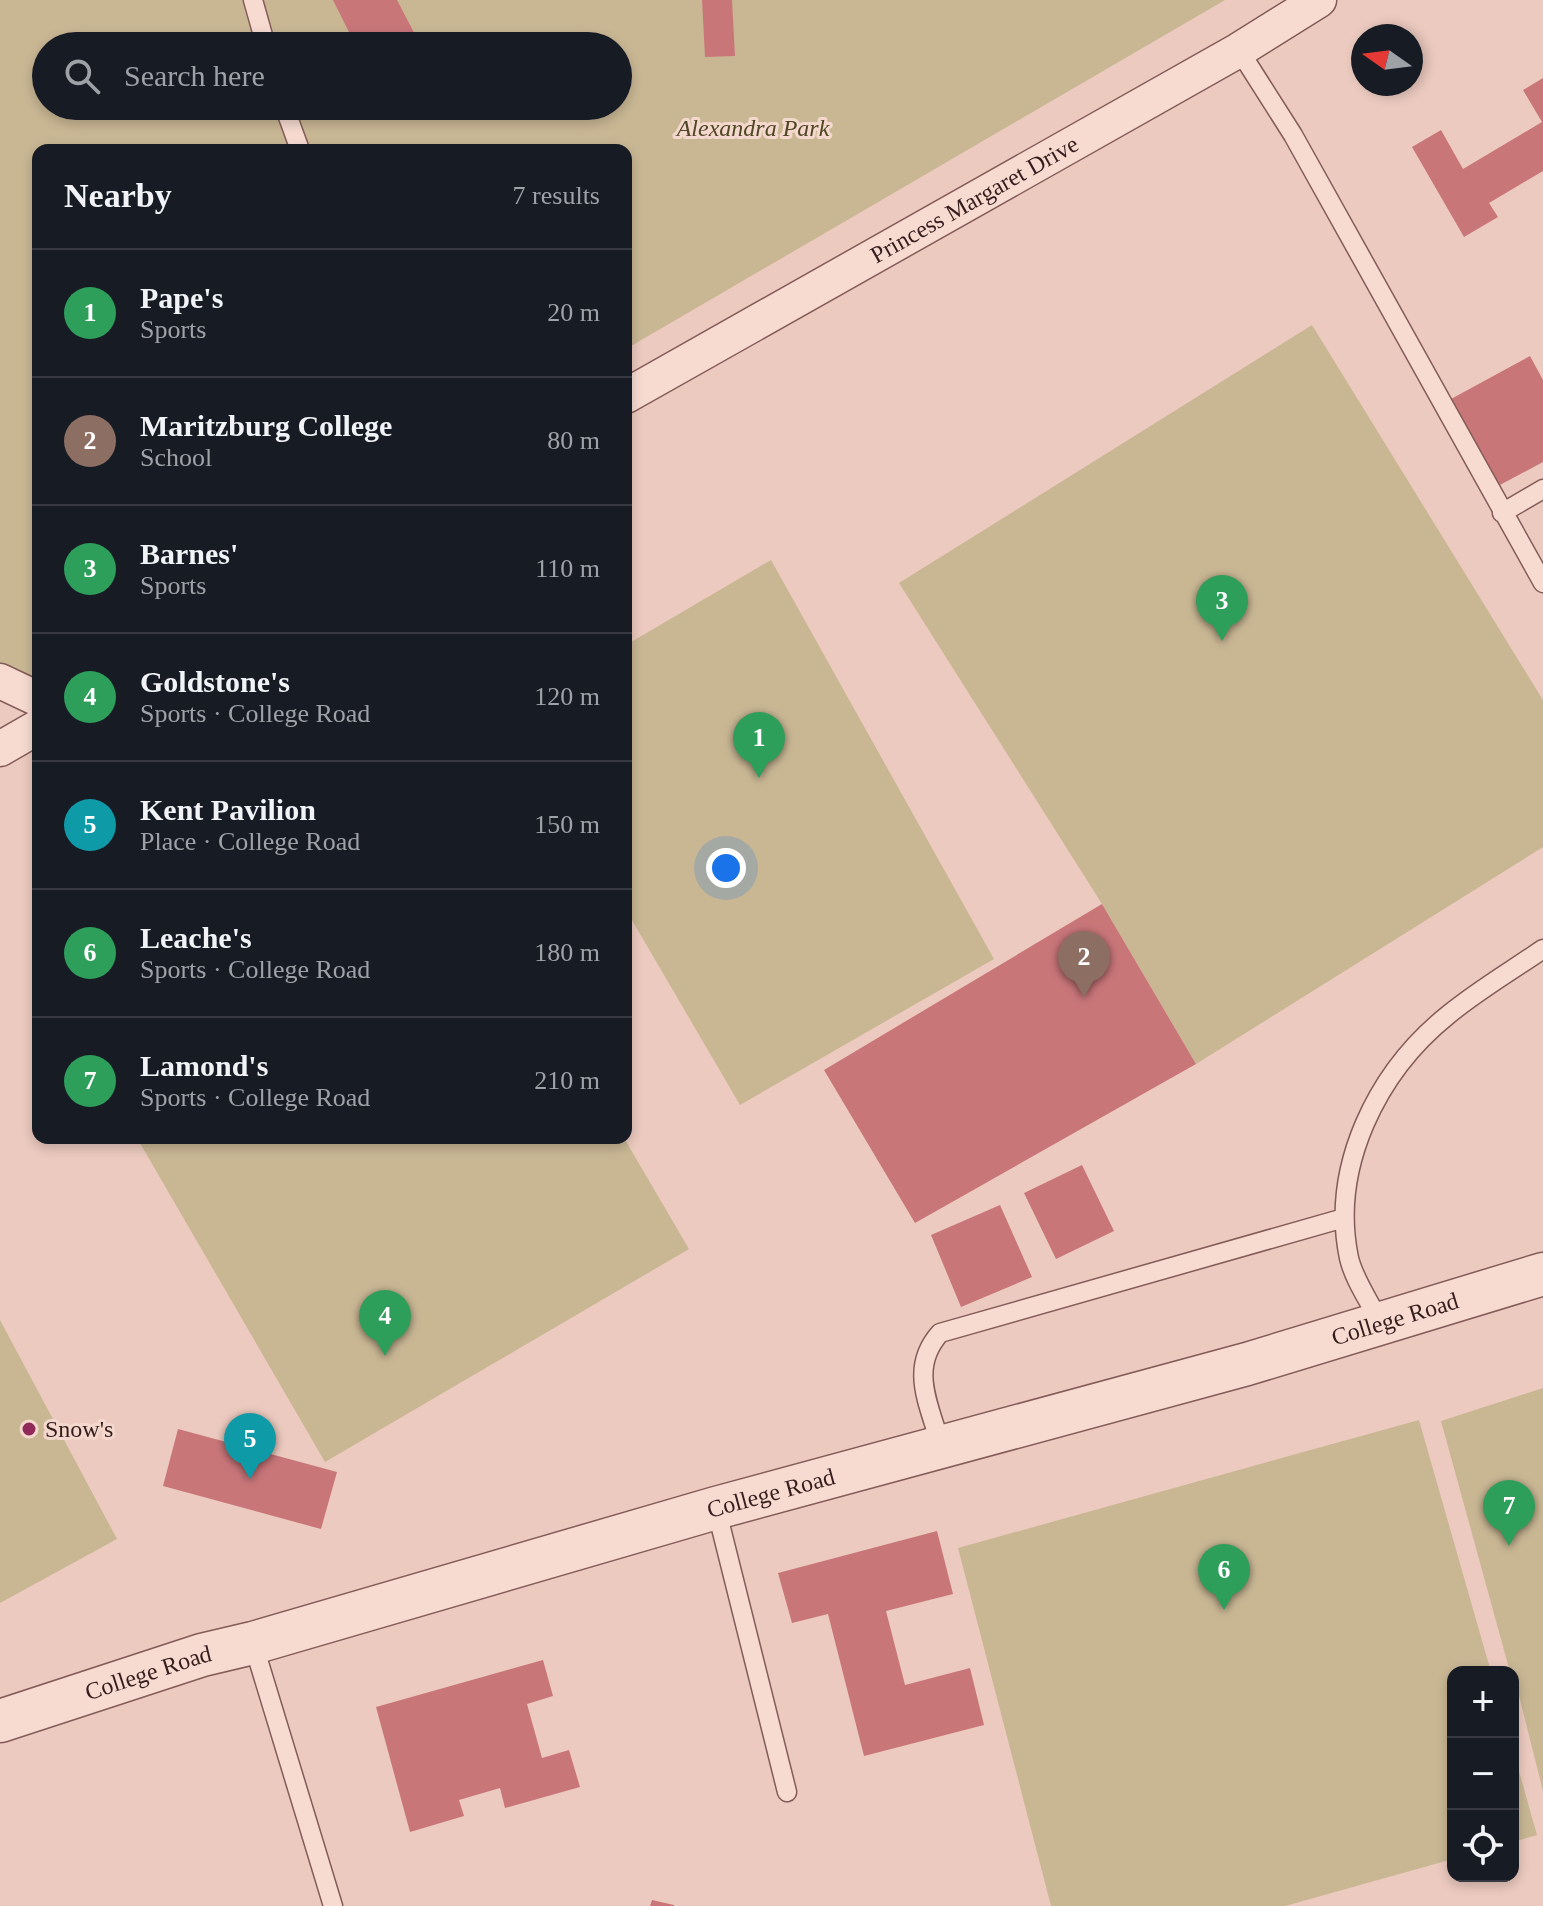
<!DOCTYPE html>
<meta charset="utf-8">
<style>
:root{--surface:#171b24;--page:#242831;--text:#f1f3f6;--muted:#9ea1a6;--line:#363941;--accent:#7c3aed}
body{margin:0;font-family:"Times New Roman",serif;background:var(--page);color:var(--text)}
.controls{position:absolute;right:24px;bottom:24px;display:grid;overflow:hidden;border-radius:16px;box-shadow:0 4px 12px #0003}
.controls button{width:72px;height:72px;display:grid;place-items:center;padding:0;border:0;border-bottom:2px solid var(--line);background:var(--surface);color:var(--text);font:40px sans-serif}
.compass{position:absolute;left:1351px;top:24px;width:72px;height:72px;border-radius:50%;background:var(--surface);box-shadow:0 4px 12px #0003;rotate:284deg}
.you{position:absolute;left:726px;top:868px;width:28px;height:28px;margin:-20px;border:6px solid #fff;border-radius:50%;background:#1a73e8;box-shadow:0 0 0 12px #1a73e833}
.badge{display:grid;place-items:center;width:52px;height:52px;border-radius:50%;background:var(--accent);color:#fff;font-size:26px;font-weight:700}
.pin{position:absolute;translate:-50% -66px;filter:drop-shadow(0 2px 4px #0008)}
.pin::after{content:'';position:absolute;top:42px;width:28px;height:24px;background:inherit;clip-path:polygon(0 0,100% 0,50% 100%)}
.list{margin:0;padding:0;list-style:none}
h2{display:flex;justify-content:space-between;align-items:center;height:104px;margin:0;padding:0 32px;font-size:34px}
h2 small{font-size:26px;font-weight:400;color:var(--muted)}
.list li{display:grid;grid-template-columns:52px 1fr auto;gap:24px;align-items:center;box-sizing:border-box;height:128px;padding:0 32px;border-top:2px solid var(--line)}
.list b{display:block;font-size:30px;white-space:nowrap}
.list p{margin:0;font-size:26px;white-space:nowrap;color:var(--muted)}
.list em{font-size:26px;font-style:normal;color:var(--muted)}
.icon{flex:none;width:44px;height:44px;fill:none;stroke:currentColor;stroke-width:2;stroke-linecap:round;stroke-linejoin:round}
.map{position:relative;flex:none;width:1543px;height:1906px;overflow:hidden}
.search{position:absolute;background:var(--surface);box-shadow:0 4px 12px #0003;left:32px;top:32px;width:600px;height:88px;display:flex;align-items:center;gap:20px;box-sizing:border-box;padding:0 28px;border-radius:44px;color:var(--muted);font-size:30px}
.panel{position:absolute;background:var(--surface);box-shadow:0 4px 12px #0003;left:32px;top:144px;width:600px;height:1000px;border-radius:16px}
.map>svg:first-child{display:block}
.green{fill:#c9b794;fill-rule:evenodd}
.building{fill:#c97679}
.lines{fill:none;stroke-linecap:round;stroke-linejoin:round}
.service-casing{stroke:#845b58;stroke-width:21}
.minor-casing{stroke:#845b58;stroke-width:37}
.tertiary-casing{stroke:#845b58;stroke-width:45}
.service{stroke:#f7dbd1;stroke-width:18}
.minor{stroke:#f7dbd1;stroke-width:34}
.tertiary{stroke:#f7dbd1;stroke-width:42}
.poi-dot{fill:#902a59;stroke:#f4d8ce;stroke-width:3}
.labels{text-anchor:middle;stroke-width:6;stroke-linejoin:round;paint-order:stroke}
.park-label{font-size:24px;font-style:italic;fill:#4f4623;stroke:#f4d8ce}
.street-label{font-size:24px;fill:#341d1c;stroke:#f4d8ce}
.poi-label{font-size:24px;fill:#341d1c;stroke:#f4d8ce;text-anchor:start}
</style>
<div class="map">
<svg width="1543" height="1906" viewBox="0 0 1543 1906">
<rect width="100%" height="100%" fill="#eccabf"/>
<path class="green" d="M0 0H1225L626 349V150H38V678L0 700ZM46 46H618V106H46Z
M1312 325 1543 700V847L1196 1064 1102 904 899 583Z
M771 560 994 959 740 1105 626 910V645Z
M137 1138H624L689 1249 325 1462Z
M0 1320 117 1539 0 1603Z
M1543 1388V1791L1513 1672H1510L1441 1421Z
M1419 1420 1491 1672H1453V1859L1285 1906H1051L958 1548Z
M1513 1750 1537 1835 1513 1842Z"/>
<path class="building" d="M333 0H397L421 46H356Z
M702 0H732L735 56 705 57Z
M1543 78V171L1489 203 1498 217 1464 237 1412 147 1441 130 1463 169 1542 122 1523 90Z
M1530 356 1543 380V462L1498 486 1451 399Z
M1102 904 1196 1064 915 1223 824 1070Z
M1082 1165 1114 1231 1056 1259 1024 1193Z
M1000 1205 1032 1277 961 1307 931 1235Z
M178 1429 337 1472 321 1529 163 1486Z
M937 1531 953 1594 886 1611 905 1685 970 1668 984 1725 864 1756 828 1614 792 1623 778 1573Z
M543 1660 553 1696 527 1704 542 1758 569 1750 580 1787 505 1808 500 1788 459 1800 464 1816 410 1832 376 1707Z
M652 1900 674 1905V1906H650Z"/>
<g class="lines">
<defs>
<path id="service" d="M253 0 266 46
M1239 50 1293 135 1543 583
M284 106 300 150
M1502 513 1543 489
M1381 1324C1371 1304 1354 1280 1349 1258 1330 1167 1377 1072 1448 1015 1477 991 1511 971 1543 949
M941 1447C930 1405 908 1369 940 1333L1344 1218
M716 1508 787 1792
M253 1643 333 1906"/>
<g id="minor">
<path id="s1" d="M626 396 1239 50 1319 0"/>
<path d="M0 681 38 699"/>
<path d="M0 749 38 727"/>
</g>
<g id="tertiary">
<path id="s2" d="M0 1721 202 1655 253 1643 716 1508 1247 1364 1543 1274"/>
</g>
</defs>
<use href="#service" class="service-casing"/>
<use href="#minor" class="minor-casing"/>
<use href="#tertiary" class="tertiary-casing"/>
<use href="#service" class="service"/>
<use href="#minor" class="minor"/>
<use href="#tertiary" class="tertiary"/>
</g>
<circle class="poi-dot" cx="29" cy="1429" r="8"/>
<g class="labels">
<g class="park-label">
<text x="753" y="136">Alexandra Park</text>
</g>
<g class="street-label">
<text dy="8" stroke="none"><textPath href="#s1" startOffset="400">Princess Margaret Drive</textPath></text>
<text dy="8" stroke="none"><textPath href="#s2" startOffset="1452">College Road</textPath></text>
<text dy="8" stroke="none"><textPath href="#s2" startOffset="804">College Road</textPath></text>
<text dy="8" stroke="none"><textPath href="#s2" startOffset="156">College Road</textPath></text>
</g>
<g class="poi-label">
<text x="45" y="1437">Snow's</text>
</g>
</g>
</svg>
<div class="controls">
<button>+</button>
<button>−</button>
<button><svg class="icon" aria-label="locate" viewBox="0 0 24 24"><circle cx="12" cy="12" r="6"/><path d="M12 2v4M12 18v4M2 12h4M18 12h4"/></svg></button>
</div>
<svg class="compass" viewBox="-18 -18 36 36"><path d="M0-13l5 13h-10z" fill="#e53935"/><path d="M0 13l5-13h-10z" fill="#9ea1a6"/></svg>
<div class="you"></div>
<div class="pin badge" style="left:759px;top:778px;background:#2e9e5b">1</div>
<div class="pin badge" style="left:1084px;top:997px;background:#8d6e63">2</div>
<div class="pin badge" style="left:1222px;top:641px;background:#2e9e5b">3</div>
<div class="pin badge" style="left:385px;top:1356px;background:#2e9e5b">4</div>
<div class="pin badge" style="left:250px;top:1479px;background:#0f9aa8">5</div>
<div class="pin badge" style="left:1224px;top:1610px;background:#2e9e5b">6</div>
<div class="pin badge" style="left:1509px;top:1546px;background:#2e9e5b">7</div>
<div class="search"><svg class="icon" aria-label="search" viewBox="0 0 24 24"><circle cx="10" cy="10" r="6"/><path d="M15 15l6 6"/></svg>Search here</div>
<section class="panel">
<h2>Nearby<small>7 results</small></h2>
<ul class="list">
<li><span class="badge" style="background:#2e9e5b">1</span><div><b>Pape's</b><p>Sports</p></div><em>20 m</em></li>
<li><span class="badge" style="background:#8d6e63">2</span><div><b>Maritzburg College</b><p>School</p></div><em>80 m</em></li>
<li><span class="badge" style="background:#2e9e5b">3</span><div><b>Barnes'</b><p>Sports</p></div><em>110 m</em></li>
<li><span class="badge" style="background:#2e9e5b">4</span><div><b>Goldstone's</b><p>Sports · College Road</p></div><em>120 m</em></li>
<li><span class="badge" style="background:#0f9aa8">5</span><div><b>Kent Pavilion</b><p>Place · College Road</p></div><em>150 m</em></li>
<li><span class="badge" style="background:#2e9e5b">6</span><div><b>Leache's</b><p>Sports · College Road</p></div><em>180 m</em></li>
<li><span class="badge" style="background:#2e9e5b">7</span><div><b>Lamond's</b><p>Sports · College Road</p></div><em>210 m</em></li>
</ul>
</section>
</div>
